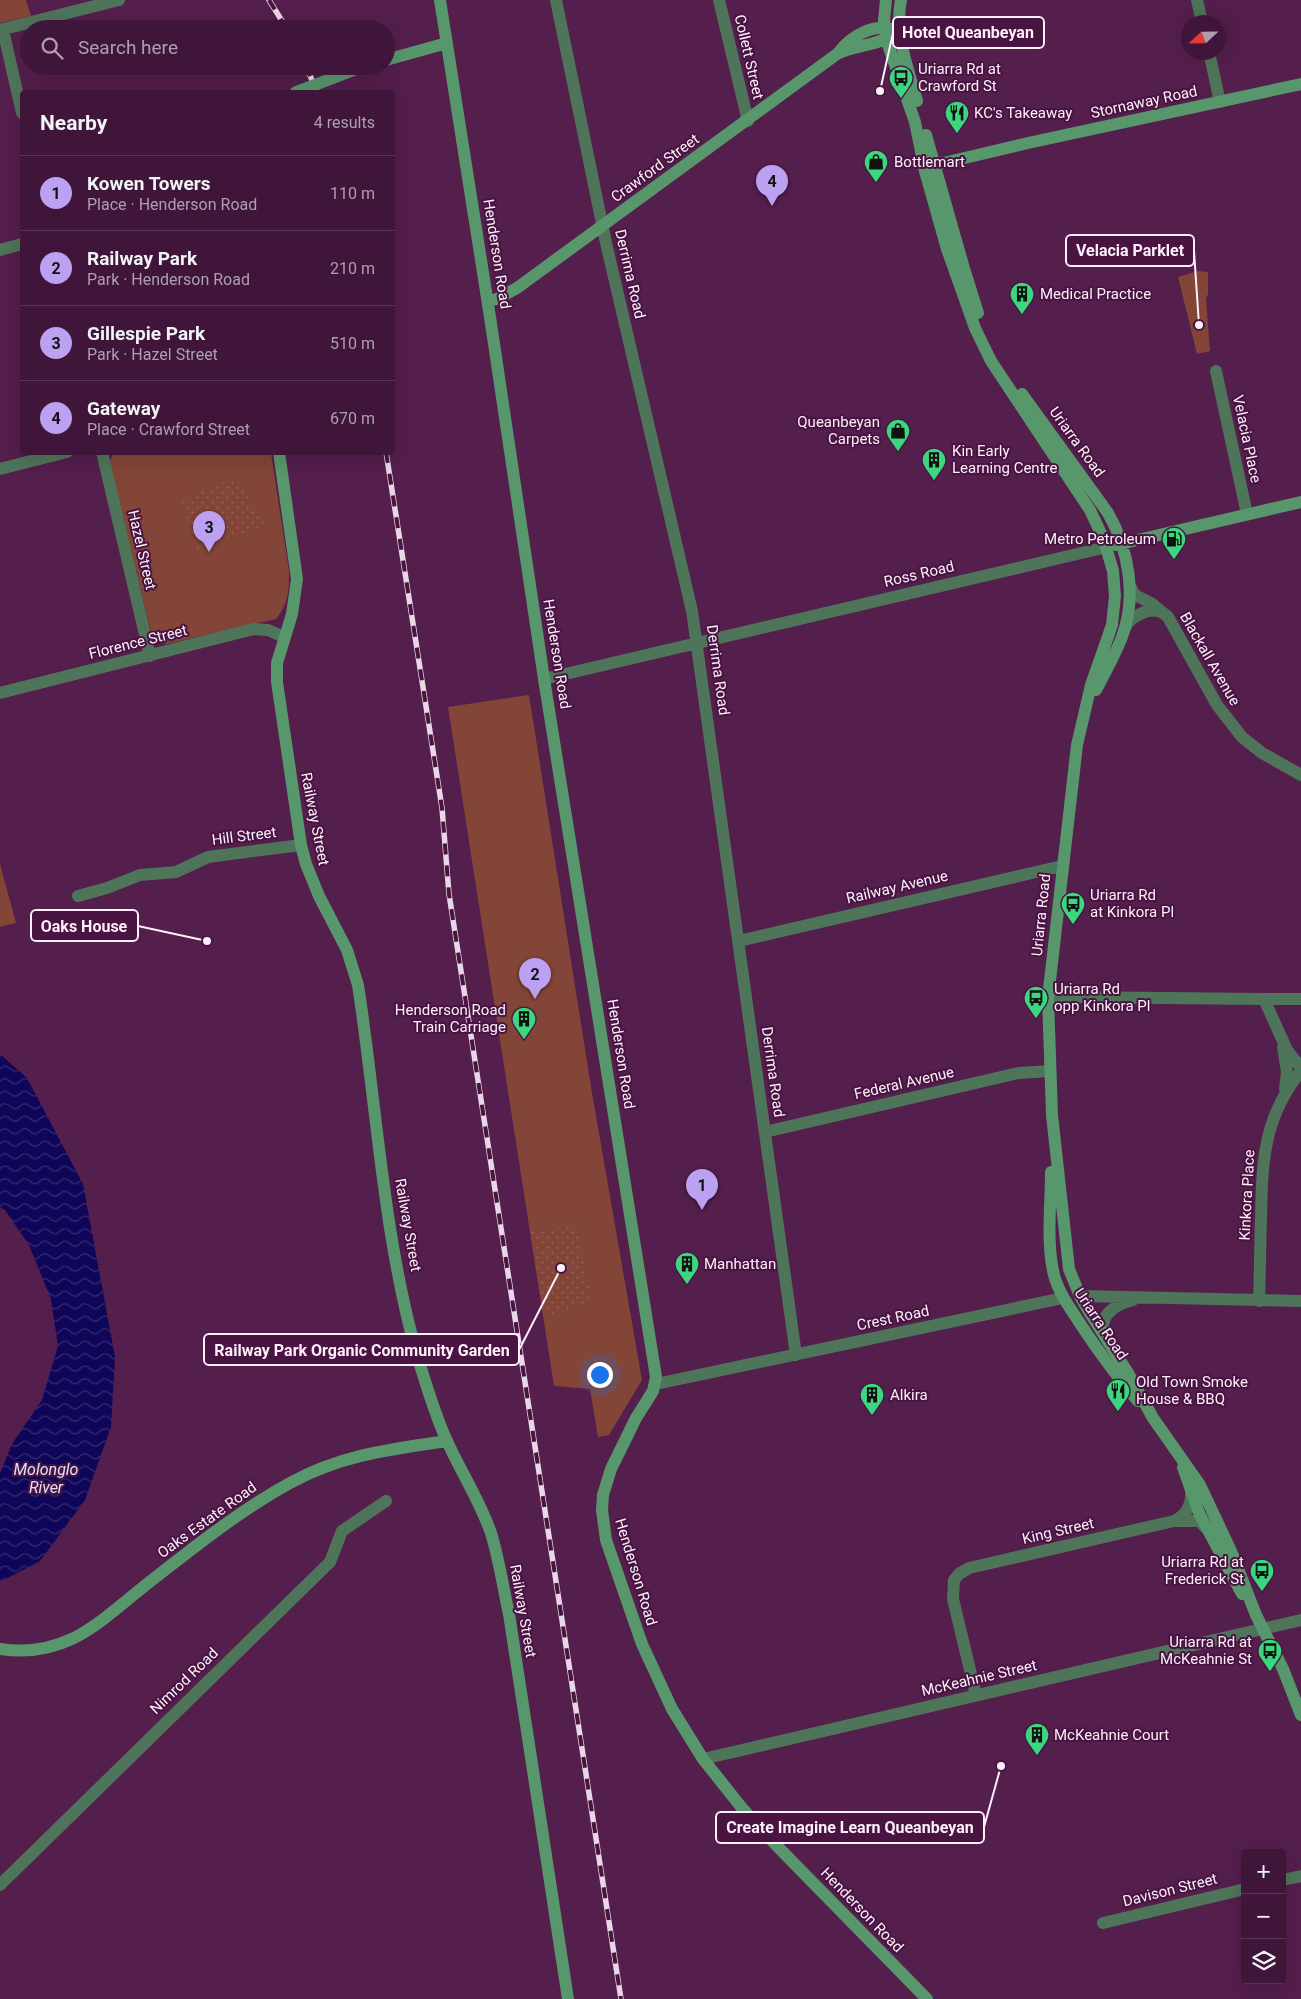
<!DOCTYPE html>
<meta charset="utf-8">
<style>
:root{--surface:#3f163a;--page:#4a2345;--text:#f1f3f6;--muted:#ad9faf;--line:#583554;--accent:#bca0f2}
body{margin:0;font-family:Roboto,sans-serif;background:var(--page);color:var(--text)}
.controls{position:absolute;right:15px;bottom:15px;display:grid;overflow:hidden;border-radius:5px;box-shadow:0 5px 20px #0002}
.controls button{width:45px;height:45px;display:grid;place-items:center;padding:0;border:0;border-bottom:1px solid var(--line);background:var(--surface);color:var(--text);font:25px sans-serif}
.compass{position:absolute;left:1181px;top:15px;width:45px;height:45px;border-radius:50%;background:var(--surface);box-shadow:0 5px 20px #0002;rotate:248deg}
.you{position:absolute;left:599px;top:1374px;width:18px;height:18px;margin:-12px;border:4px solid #fff;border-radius:50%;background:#1a73e8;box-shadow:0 0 0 8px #1a73e833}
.badge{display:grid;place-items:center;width:32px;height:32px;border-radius:50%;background:var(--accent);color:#111;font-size:16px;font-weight:700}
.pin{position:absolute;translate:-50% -41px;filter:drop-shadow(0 1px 2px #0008)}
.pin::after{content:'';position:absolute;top:26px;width:18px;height:15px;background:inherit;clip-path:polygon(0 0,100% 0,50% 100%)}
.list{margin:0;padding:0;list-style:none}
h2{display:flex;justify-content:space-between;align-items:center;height:65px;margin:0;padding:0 20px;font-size:21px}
h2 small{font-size:16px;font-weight:400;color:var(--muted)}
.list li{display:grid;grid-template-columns:32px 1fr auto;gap:15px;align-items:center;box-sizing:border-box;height:75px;padding:0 20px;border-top:1px solid var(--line)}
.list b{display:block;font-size:19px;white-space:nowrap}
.list p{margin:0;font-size:16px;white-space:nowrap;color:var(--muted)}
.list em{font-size:16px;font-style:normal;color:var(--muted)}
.icon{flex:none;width:28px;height:28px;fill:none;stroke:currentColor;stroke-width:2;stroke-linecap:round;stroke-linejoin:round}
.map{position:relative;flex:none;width:1301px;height:1999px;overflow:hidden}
.search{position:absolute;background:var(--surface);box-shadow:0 5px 20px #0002;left:20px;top:20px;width:375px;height:55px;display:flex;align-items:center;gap:12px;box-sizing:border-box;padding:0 18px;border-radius:28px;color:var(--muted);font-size:19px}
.panel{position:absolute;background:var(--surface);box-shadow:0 5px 20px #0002;left:20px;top:90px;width:375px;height:365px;border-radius:5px}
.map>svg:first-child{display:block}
.park{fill:#834537}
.garden{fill:url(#garden-dots)}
.water{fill:url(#water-waves)}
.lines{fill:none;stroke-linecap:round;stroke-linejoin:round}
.street{stroke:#4e7459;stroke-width:12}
.secondary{stroke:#58966c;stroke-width:12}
.rail-casing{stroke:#e9d7e5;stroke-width:5.5}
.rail{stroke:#491342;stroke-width:4;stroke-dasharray:11;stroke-linecap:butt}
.secondary-bridge{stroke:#58966c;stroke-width:12}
.labels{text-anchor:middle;stroke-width:4;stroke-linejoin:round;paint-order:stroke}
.street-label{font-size:15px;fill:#fdf0fa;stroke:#491342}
.poi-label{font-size:15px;fill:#fdf0fa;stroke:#491342;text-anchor:start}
.water-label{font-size:16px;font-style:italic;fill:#dae1f8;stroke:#491342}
.leader{fill:none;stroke:#fdf0fa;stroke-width:2}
.callout-dot{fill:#fdf0fa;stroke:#491342;stroke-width:2}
.callout{fill:#491342;stroke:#fdf0fa;stroke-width:2}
.callout-label{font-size:16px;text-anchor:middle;font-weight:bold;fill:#fdf0fa}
</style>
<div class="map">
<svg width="1301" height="1999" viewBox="0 0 1301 1999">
<defs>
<pattern id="garden-dots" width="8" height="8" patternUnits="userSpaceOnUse" patternTransform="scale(1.25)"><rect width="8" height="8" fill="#834537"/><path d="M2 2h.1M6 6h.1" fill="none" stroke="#956055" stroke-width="1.8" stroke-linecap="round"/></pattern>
<pattern id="water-waves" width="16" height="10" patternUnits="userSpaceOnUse" patternTransform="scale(1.25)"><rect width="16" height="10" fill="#100659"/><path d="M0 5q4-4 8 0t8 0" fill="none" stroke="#342b72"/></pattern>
</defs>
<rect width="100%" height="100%" fill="#541e4d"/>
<path class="park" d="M0 0H26L31 16 0 23Z
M1198 271 1208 272V294L1206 299 1210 351 1197 354 1178 277Z
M113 453H271L289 571C289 591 289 603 276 619L167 644 156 642 151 633 110 462Z
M529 695 592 1093 642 1380 609 1435 598 1437 590 1389 554 1386 448 707Z
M0 864 16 923 0 927Z"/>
<path class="garden" d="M235 477 266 525 197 549 181 501Z
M576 1225 592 1304 576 1306 572 1311 544 1315 531 1232Z"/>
<path class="water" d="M0 1054 27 1078 83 1184 115 1357 111 1427 85 1500 40 1561 0 1582V1473L12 1444 42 1400 58 1346 51 1299 29 1245 5 1210 0 1207Z"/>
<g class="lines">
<path class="street" d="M556 0 606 243 692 611 796 1355
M719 0 748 121
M1197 0 1202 22
M0 30 119 0
M3 30 22 113
M1209 52 1220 102
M0 250 22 244
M1216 371 1247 514
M102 452 150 656
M0 469 67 452
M1129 584 1135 595 1151 603 1168 617 1217 705 1242 737 1262 753 1301 775
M1125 628C1130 616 1151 606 1163 613
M544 679 1107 547
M0 693 254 629 268 630 284 637
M78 896 107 888 140 875 176 872 208 857 301 845
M739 941 1062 866
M1048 998 1066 997 1264 999 1287 1050 1301 1068
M1264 999H1301
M1283 1047 1287 1072 1285 1089
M765 1132 1018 1073 1050 1071
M1080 1296 1301 1301
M1259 1301C1260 1274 1260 1247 1261 1220 1262 1162 1263 1118 1301 1071
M1106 1338C1096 1316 1114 1305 1133 1300
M656 1384 1063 1298
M1174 1521C1187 1515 1192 1505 1191 1491
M976 1695 953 1599 954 1580 959 1574 969 1568 1174 1521H1199L1207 1529
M703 1759 1301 1620
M1282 1880 1301 1876
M0 1885 330 1562 342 1531 386 1501
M1103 1923 1245 1889"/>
<path class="secondary" d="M440 0 490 317 544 679 656 1377 653 1391 636 1418 611 1469 603 1495 602 1510 606 1540 642 1644 672 1709 703 1759 742 1808 776 1845 927 1999
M886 0 884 20 886 39 915 122 925 171 947 249 975 328 991 361 1090 510 1104 540 1113 571 1115 596 1112 625 1091 685 1077 745 1048 998 1052 1115 1069 1269 1080 1296 1088 1310 1128 1373 1153 1418 1200 1485 1231 1551 1256 1615 1283 1669 1301 1715
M901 0C894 34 908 68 917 101
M839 52C851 36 872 24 893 29
M386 60 447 43
M333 78 364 66
M926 135 963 265 978 313
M935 165 1028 143 1301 84
M488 301 497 299 517 288 837 54C854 45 877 46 892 35
M1022 394 1108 513C1129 550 1137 597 1122 637 1115 655 1105 673 1096 690
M279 452 297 579 292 614 277 663V682L301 845 306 864 319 896 347 950 358 985C377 1108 383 1235 417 1355 426 1384 434 1413 447 1441 461 1472 480 1501 491 1533 499 1559 503 1587 509 1614L568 1999
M1116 545 1301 502
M1051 1172C1051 1206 1046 1242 1054 1275 1059 1294 1071 1309 1081 1325 1099 1352 1117 1377 1138 1401
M1183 1467 1199 1513 1242 1594
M0 1649C25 1653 51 1649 74 1638 101 1624 124 1602 147 1584 193 1548 239 1511 290 1483 341 1455 391 1449 447 1441"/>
<defs>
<path id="rail" d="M269 0 287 29
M306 66 317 92
M386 452 442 808 449 894 621 1999"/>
</defs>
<use href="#rail" class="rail-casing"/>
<use href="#rail" class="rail"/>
<path class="secondary-bridge" d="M296 92 333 78"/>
</g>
<defs>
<symbol id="bus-pin" viewBox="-11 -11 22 30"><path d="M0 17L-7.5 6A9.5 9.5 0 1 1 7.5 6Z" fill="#3ad77f" stroke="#491342"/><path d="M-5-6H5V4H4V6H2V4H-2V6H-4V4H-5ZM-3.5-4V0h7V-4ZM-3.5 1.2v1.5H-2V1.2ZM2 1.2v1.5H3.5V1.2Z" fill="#111"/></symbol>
<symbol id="restaurant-pin" viewBox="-11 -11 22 30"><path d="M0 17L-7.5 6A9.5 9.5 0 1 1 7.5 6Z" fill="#3ad77f" stroke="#491342"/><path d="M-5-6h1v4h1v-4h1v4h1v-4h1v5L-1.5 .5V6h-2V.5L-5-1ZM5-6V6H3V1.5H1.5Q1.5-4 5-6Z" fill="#111"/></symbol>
<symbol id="shop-pin" viewBox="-11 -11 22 30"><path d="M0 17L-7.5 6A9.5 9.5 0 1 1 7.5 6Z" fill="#3ad77f" stroke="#491342"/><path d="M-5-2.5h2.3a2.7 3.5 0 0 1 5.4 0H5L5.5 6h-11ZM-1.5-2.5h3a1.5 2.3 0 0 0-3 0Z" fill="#111"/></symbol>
<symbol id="building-pin" viewBox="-11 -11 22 30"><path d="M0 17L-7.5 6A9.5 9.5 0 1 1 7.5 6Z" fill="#3ad77f" stroke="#491342"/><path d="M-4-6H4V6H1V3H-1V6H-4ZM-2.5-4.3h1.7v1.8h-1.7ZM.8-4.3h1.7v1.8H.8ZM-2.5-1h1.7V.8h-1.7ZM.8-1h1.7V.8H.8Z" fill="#111"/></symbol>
<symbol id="fuel-pin" viewBox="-11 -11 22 30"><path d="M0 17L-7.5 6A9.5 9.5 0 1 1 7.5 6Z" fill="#3ad77f" stroke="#491342"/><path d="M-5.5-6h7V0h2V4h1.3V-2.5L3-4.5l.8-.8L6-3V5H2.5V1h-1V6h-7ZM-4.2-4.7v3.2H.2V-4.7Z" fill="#111"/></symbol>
</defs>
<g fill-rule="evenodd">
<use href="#bus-pin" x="887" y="64" width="28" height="38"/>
<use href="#restaurant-pin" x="943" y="99" width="28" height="38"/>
<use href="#shop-pin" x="862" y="148" width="28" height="38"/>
<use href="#building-pin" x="1008" y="280" width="28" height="38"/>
<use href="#shop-pin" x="884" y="417" width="28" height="38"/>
<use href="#building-pin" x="920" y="446" width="28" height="38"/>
<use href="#fuel-pin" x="1160" y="525" width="28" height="38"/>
<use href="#bus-pin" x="1059" y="890" width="28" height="38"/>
<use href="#bus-pin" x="1022" y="984" width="28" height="38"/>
<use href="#building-pin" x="510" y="1005" width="28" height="38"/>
<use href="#building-pin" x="673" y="1250" width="28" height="38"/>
<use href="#restaurant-pin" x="1104" y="1377" width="28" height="38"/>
<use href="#building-pin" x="858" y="1381" width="28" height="38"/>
<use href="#bus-pin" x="1248" y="1557" width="28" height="38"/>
<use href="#bus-pin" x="1256" y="1637" width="28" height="38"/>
<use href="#building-pin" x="1023" y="1721" width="28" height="38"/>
</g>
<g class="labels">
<g class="street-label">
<text transform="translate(749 57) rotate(77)" y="5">Collett Street</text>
<text transform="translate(1144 102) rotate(-12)" y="5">Stornaway Road</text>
<text transform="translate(655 168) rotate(-36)" y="5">Crawford Street</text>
<text transform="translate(497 254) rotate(81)" y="5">Henderson Road</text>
<text transform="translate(630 274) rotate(77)" y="5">Derrima Road</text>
<text transform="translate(1247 439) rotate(78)" y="5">Velacia Place</text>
<text transform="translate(1077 442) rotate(54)" y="5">Uriarra Road</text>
<text transform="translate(142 550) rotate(77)" y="5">Hazel Street</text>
<text transform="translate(919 574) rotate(-13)" y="5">Ross Road</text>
<text transform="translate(138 642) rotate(-14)" y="5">Florence Street</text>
<text transform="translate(557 654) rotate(81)" y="5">Henderson Road</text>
<text transform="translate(1210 659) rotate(60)" y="5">Blackall Avenue</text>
<text transform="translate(718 670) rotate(82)" y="5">Derrima Road</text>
<text transform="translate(315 819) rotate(79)" y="5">Railway Street</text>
<text transform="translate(244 836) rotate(-7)" y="5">Hill Street</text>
<text transform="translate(897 887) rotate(-13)" y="5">Railway Avenue</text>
<text transform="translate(1041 915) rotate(-84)" y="5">Uriarra Road</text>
<text transform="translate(621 1054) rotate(81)" y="5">Henderson Road</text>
<text transform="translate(773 1072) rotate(82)" y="5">Derrima Road</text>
<text transform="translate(904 1083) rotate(-13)" y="5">Federal Avenue</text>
<text transform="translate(1247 1195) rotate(-87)" y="5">Kinkora Place</text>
<text transform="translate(408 1225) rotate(80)" y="5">Railway Street</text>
<text transform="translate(893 1318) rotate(-12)" y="5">Crest Road</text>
<text transform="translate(1101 1324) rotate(56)" y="5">Uriarra Road</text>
<text transform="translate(207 1520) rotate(-36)" y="5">Oaks Estate Road</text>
<text transform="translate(1058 1531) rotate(-13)" y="5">King Street</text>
<text transform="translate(636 1572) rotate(73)" y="5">Henderson Road</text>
<text transform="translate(523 1611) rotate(80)" y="5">Railway Street</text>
<text transform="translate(979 1678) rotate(-13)" y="5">McKeahnie Street</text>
<text transform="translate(184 1681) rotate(-44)" y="5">Nimrod Road</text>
<text transform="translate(1170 1890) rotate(-14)" y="5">Davison Street</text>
<text transform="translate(862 1910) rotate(46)" y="5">Henderson Road</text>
</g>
<g class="poi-label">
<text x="918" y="74">Uriarra Rd at<tspan x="918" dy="17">Crawford St</tspan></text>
<text x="974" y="118">KC's Takeaway</text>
<text x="894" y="167">Bottlemart</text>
<text x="1040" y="299">Medical Practice</text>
<text x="880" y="427" text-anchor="end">Queanbeyan<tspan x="880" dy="17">Carpets</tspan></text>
<text x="952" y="456">Kin Early<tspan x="952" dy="17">Learning Centre</tspan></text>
<text x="1156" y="544" text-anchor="end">Metro Petroleum</text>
<text x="1090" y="900">Uriarra Rd<tspan x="1090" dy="17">at Kinkora Pl</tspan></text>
<text x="1054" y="994">Uriarra Rd<tspan x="1054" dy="17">opp Kinkora Pl</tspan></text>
<text x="506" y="1015" text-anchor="end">Henderson Road<tspan x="506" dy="17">Train Carriage</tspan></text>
<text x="704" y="1269">Manhattan</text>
<text x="1136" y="1387">Old Town Smoke<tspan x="1136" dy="17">House &amp; BBQ</tspan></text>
<text x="890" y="1400">Alkira</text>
<text x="1244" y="1567" text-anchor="end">Uriarra Rd at<tspan x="1244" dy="17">Frederick St</tspan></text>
<text x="1252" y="1647" text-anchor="end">Uriarra Rd at<tspan x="1252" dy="17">McKeahnie St</tspan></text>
<text x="1054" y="1740">McKeahnie Court</text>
</g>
<g class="water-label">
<text x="46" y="1475">Molonglo<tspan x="46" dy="18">River</tspan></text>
</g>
</g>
<path class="leader" d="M880 91L893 33M1199 325L1194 251M207 941L138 926M561 1268L519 1350M1001 1766L984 1827"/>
<g class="callout-dot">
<circle cx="880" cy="91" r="5"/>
<circle cx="1199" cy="325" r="5"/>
<circle cx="207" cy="941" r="5"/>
<circle cx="561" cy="1268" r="5"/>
<circle cx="1001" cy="1766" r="5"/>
</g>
<g class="callout">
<rect x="893" y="17" width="151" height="31" rx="5"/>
<rect x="1066" y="235" width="128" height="31" rx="5"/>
<rect x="31" y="910" width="107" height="31" rx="5"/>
<rect x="204" y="1334" width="315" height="31" rx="5"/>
<rect x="716" y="1812" width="268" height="31" rx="5"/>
</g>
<g class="callout-label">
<text x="968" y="38">Hotel Queanbeyan</text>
<text x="1130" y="256">Velacia Parklet</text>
<text x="84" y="932">Oaks House</text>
<text x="362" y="1356">Railway Park Organic Community Garden</text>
<text x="850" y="1833">Create Imagine Learn Queanbeyan</text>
</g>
</svg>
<div class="controls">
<button>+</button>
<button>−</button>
<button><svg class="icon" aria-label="layers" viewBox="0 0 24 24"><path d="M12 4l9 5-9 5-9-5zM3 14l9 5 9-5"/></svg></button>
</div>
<svg class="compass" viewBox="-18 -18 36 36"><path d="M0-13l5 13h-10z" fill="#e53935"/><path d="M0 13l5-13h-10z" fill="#ad9faf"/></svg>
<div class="you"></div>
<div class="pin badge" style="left:702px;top:1210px">1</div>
<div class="pin badge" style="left:535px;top:999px">2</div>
<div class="pin badge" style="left:209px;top:552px">3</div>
<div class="pin badge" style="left:772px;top:206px">4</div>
<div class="search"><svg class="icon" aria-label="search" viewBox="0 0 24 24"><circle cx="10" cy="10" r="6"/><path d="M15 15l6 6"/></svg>Search here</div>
<section class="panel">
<h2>Nearby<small>4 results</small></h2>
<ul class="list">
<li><span class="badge">1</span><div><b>Kowen Towers</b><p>Place · Henderson Road</p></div><em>110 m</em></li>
<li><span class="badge">2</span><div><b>Railway Park</b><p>Park · Henderson Road</p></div><em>210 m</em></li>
<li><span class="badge">3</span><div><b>Gillespie Park</b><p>Park · Hazel Street</p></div><em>510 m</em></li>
<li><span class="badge">4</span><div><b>Gateway</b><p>Place · Crawford Street</p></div><em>670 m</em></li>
</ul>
</section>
</div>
